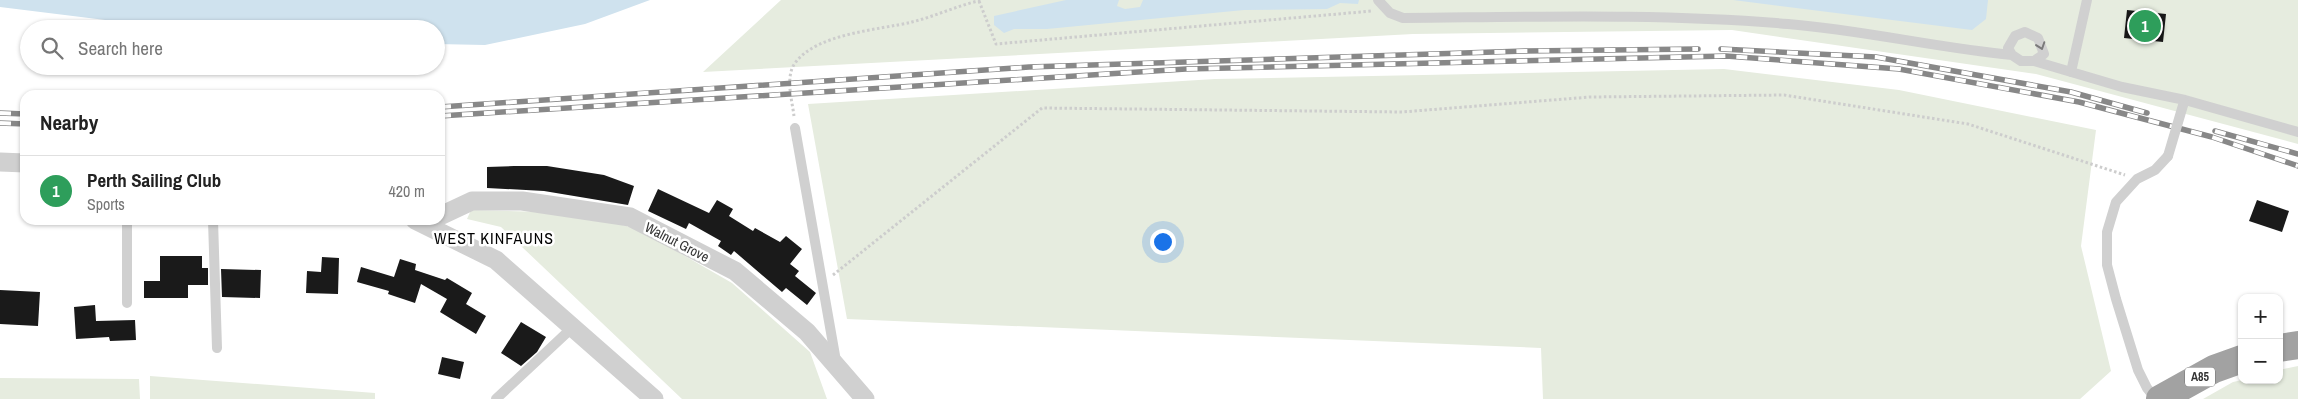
<!DOCTYPE html>
<meta charset="utf-8">
<style>
:root{--surface:#fff;--page:#f6f6f6;--text:#222;--muted:#767676;--line:#e0e0e0;--accent:#e63946}
body{margin:0;font-family:"Archivo Narrow",sans-serif;background:var(--page);color:var(--text)}
.controls{position:absolute;right:15px;bottom:15px;display:grid;overflow:hidden;border-radius:10px;box-shadow:0 1px 4px #0004}
.controls button{width:45px;height:45px;display:grid;place-items:center;padding:0;border:0;border-bottom:1px solid var(--line);background:var(--surface);color:var(--text);font:25px sans-serif}
.you{position:absolute;left:1162px;top:241px;width:18px;height:18px;margin:-12px;border:4px solid #fff;border-radius:50%;background:#1a73e8;box-shadow:0 0 0 8px #1a73e833}
.badge{display:grid;place-items:center;width:32px;height:32px;border-radius:50%;background:var(--accent);color:#fff;font-size:16px;font-weight:700}
.pin{position:absolute;translate:-50% -50%;border:2px solid #fff;box-shadow:0 1px 5px #0006}
.list{margin:0;padding:0;list-style:none}
h2{display:flex;justify-content:space-between;align-items:center;height:65px;margin:0;padding:0 20px;font-size:21px}
h2 small{font-size:16px;font-weight:400;color:var(--muted)}
.list li{display:grid;grid-template-columns:32px 1fr auto;gap:15px;align-items:center;box-sizing:border-box;height:70px;padding:0 20px;border-top:1px solid var(--line)}
.list b{display:block;font-size:19px;white-space:nowrap}
.list p{margin:0;font-size:16px;white-space:nowrap;color:var(--muted)}
.list em{font-size:16px;font-style:normal;color:var(--muted)}
.icon{flex:none;width:28px;height:28px;fill:none;stroke:currentColor;stroke-width:2;stroke-linecap:round;stroke-linejoin:round}
.map{position:relative;flex:none;width:2298px;height:399px;overflow:hidden}
.search{position:absolute;background:var(--surface);box-shadow:0 1px 4px #0004;left:20px;top:20px;width:425px;height:55px;display:flex;align-items:center;gap:12px;box-sizing:border-box;padding:0 18px;border-radius:28px;color:var(--muted);font-size:19px}
.panel{position:absolute;background:var(--surface);box-shadow:0 1px 4px #0004;left:20px;top:90px;width:425px;height:135px;border-radius:15px}
.map>svg:first-child{display:block}
.green{fill:#e6ecdf}
.water{fill:#cfe2ee}
.building{fill:#1a1a1a}
.lines{fill:none;stroke-linecap:round;stroke-linejoin:round}
.path{stroke:#cdcdcd;stroke-width:3;stroke-dasharray:2.5 2.5;stroke-linecap:butt}
.service{stroke:#d0d0d0;stroke-width:10}
.minor{stroke:#d0d0d0;stroke-width:19}
.trunk{stroke:#a2a2a2;stroke-width:28}
.rail-casing{stroke:#888;stroke-width:5.5}
.rail{stroke:#fff;stroke-width:4;stroke-dasharray:11;stroke-linecap:butt}
.service-bridge{stroke:#d0d0d0;stroke-width:10}
.oneway{stroke:#7a7a7a}
.labels{text-anchor:middle;stroke-width:5;stroke-linejoin:round;paint-order:stroke}
.shield{fill:#fff;stroke:#707070;stroke-width:1}
.shield-label{font-size:12px;font-weight:bold;fill:#333}
.street-label{font-size:14px;fill:#333;stroke:#fff}
.quarter-label{font-size:16px;letter-spacing:1px;fill:#000;stroke:#fff}
</style>
<div class="map">
<svg width="2298" height="399" viewBox="0 0 2298 399">
<rect width="100%" height="100%" fill="#fff"/>
<path class="green" d="M781 0H2298V144L2036 74 1732 30 1413 34 703 72Z
M1724 69 1899 90 2096 130 2081 246 2111 371 2080 399H1543L1541 348 847 319 808 104 1215 79Z
M471 210 577 213 638 229 732 283 810 352 827 399H682L501 227 467 219Z
M2298 366V399H2203L2233 382 2242 380H2279V370Z
M150 376 375 393V399H150Z
M0 378 139 379 140 399H0Z"/>
<path class="water" d="M0 0H650L585 24 485 45 436 44V29H178L0 7Z
M1066 0H1119L1117 6 1125 9 1140 7 1143 0H1359L1358 4 1340 3 1327 9 1244 10 1047 29H1014L1004 33 994 25V16Z
M1733 0H1988L1986 19 1972 30Z"/>
<path class="building" d="M2127 10 2166 14 2163 42 2124 38Z
M514 166H547L604 175 634 186 628 205 544 191 487 188V167Z
M658 189 709 213 717 200 733 209 729 216 753 231 755 228 780 242 786 236 802 249 790 264 799 271 795 276 816 293 807 305 786 288 782 292 734 251 731 255 718 246 721 241 689 223 686 229 648 211Z
M2257 200 2289 211 2282 232 2249 221Z
M160 256H202V268H208V285H188V298H144V281H160Z
M322 257 339 258 338 294 306 293 307 271 321 272Z
M400 259 416 264 415 270 445 280 447 278 472 293 466 304 486 316 476 334 440 312 447 299 421 284 415 303 388 294 389 291 357 282 361 267 394 277Z
M221 269 261 270 260 298 222 297Z
M0 290 40 292 38 326 0 324Z
M95 305 96 321 135 320 136 340 110 341 109 337 76 339 74 307Z
M521 322 546 337 537 352 521 366 501 353Z
M442 357 464 362 460 379 438 374Z"/>
<g class="lines">
<path class="path" d="M979 1 996 44 1372 11
M794 116C792 100 785 77 795 63 817 33 879 30 912 22 936 16 959 5 982 0
M833 275 1042 108 1402 112 1590 97 1784 95 1968 124 2125 175"/>
<path class="service" d="M1378 0 1390 13 1403 18C1531 17 1660 13 1788 24 1863 30 1937 48 2012 55L2021 61H2034L2122 87 2185 100 2298 132
M2012 55 2008 48 2015 36 2025 32 2038 38 2044 54 2034 61
M2071 72 2087 0
M795 128 836 361
M127 220V303
M213 220 217 348
M496 399 573 327
M2156 399 2147 388 2138 370 2116 299 2107 265V232L2116 202 2137 179 2155 170 2168 156"/>
<path class="minor" d="M0 162 25 163
M440 216 472 201H522L630 217 735 271 807 332 865 399
M415 220 496 260 654 399"/>
<path class="trunk" d="M2279 348 2298 345
M2160 399 2214 369 2242 359"/>
<defs>
<path id="rail" d="M1721 49 1876 57 2071 92 2147 113
M440 107 1029 67 1525 51 1698 49
M0 113 25 114
M440 116 1186 69 1726 56 1899 69 2079 102 2212 137 2298 166
M0 123 25 124
M2215 131 2298 154"/>
</defs>
<use href="#rail" class="rail-casing"/>
<use href="#rail" class="rail"/>
<path class="service-bridge" d="M2168 156 2184 102"/>
</g>
<defs><path id="oneway-chevron" d="M-2-3.5L2.5 0L-2 3.5" fill="none" stroke-width="1.6" stroke-linecap="round" stroke-linejoin="round" transform="scale(1.25)"/></defs>
<use class="oneway" href="#oneway-chevron" transform="translate(2041 46) rotate(71)"/>
<g class="labels">
<rect class="shield" x="2185" y="367.5" width="30" height="19" rx="4"/>
<g class="shield-label">
<text x="2200" y="381">A85</text>
</g>
<g class="street-label">
<text transform="translate(677 242) rotate(27)" y="5">Walnut Grove</text>
</g>
<g class="quarter-label">
<text x="494" y="244">WEST KINFAUNS</text>
</g>
</g>
</svg>
<div class="controls">
<button>+</button>
<button>−</button>
</div>
<div class="you"></div>
<div class="pin badge" style="left:2145px;top:26px;background:#2e9e5b">1</div>
<div class="search"><svg class="icon" aria-label="search" viewBox="0 0 24 24"><circle cx="10" cy="10" r="6"/><path d="M15 15l6 6"/></svg>Search here</div>
<section class="panel">
<h2>Nearby<small></small></h2>
<ul class="list">
<li><span class="badge" style="background:#2e9e5b">1</span><div><b>Perth Sailing Club</b><p>Sports</p></div><em>420 m</em></li>
</ul>
</section>
</div>
